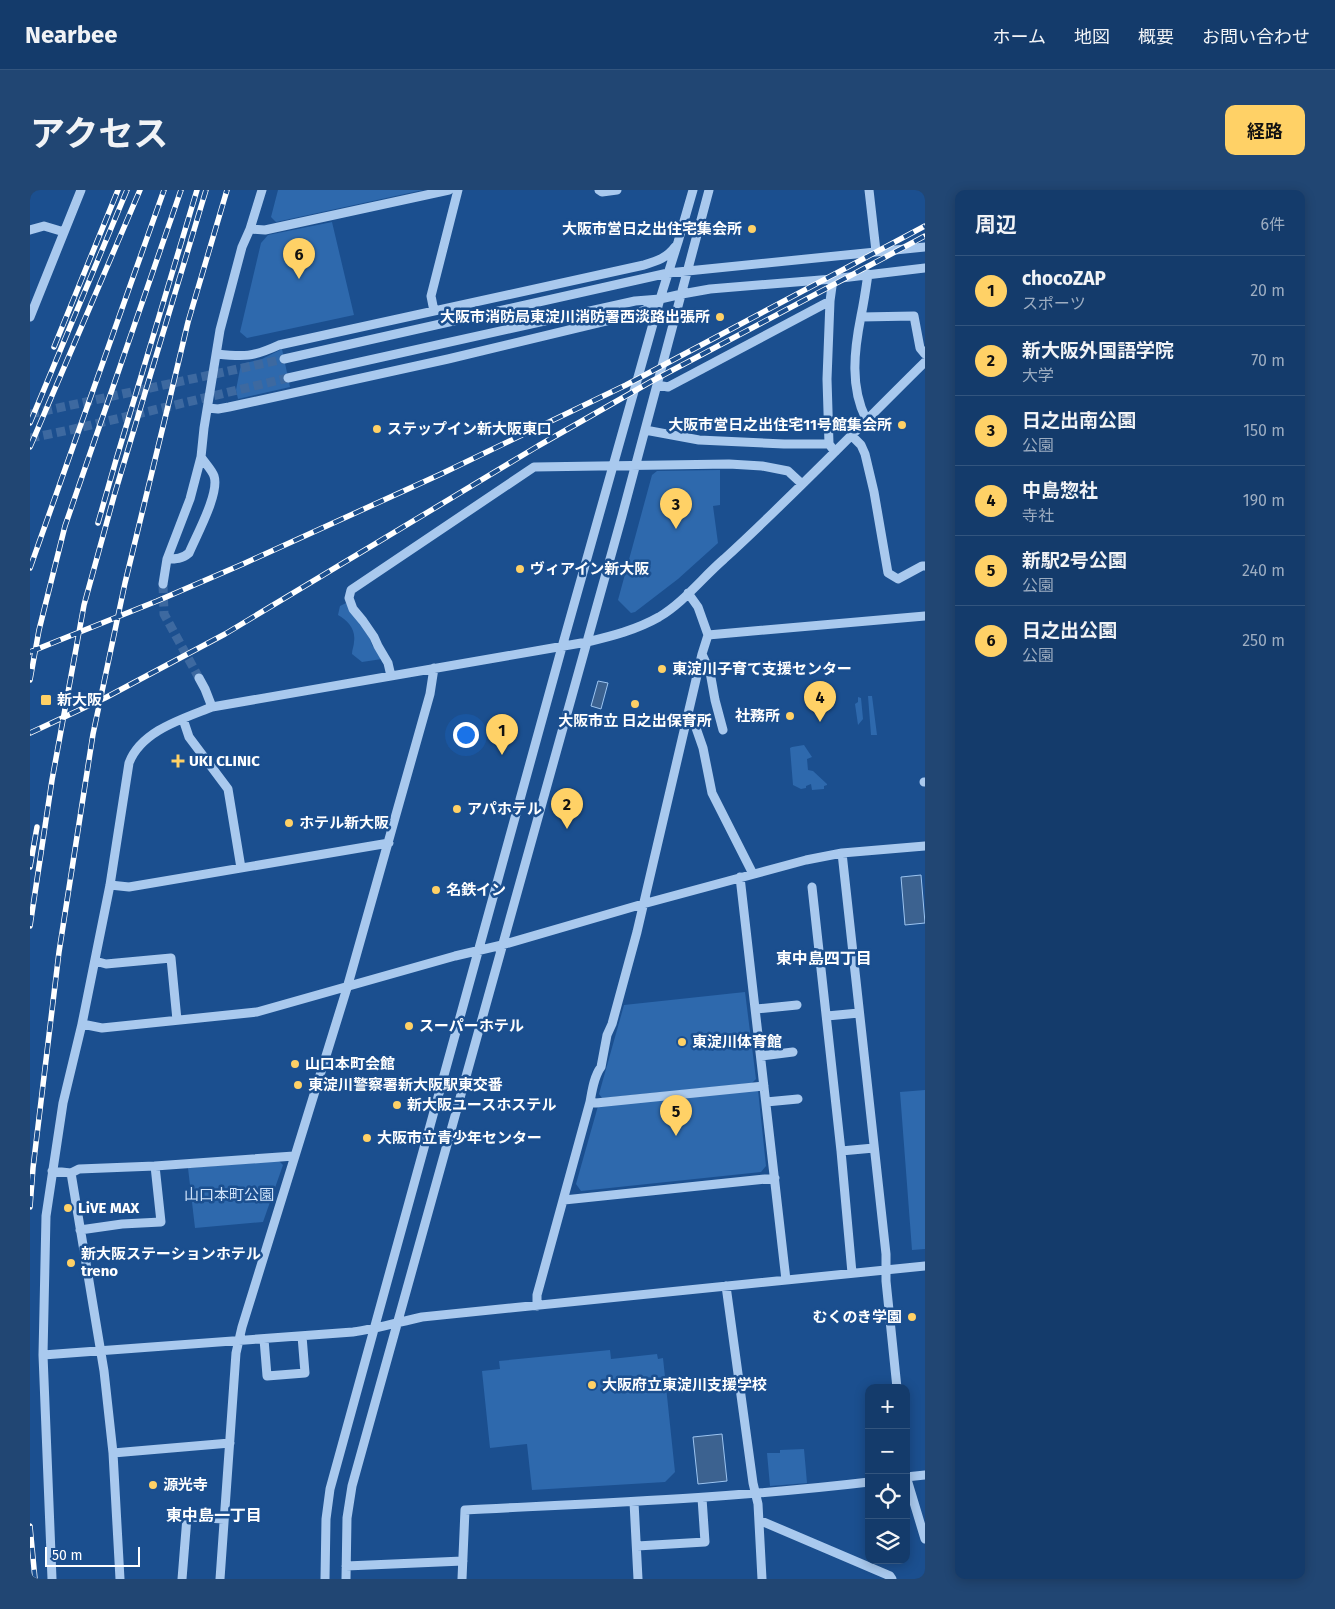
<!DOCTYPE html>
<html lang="ja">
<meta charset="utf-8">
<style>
:root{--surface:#143b6b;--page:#214673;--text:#f1f3f6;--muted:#9dadc1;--line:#33557e;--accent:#ffd166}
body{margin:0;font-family:"Fira Sans","Noto Sans JP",sans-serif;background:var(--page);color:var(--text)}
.controls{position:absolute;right:15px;bottom:15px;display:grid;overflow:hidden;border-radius:10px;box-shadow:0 2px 12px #0003}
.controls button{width:45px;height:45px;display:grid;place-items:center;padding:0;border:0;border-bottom:1px solid var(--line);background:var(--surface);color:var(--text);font:25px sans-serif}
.scale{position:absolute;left:15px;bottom:12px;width:95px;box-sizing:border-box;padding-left:5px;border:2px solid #fff;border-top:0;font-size:14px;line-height:18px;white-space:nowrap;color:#fff;-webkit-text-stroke:4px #1b4f8f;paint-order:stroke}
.you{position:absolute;left:435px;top:544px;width:18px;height:18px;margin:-12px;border:4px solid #fff;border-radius:50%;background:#1a73e8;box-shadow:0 0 0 8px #1a73e833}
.badge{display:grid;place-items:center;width:32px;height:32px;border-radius:50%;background:var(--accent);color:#111;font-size:16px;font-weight:700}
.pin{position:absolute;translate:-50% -41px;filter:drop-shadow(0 1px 2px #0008)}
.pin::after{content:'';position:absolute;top:26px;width:18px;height:15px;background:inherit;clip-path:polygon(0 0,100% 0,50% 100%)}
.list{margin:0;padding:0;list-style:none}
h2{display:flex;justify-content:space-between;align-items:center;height:65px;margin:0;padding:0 20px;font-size:21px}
h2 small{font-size:16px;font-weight:400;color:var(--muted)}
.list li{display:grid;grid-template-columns:32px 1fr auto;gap:15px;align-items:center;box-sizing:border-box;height:70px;padding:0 20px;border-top:1px solid var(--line)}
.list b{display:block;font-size:19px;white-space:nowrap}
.list p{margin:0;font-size:16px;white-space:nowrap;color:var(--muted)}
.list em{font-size:16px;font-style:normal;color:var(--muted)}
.icon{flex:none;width:28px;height:28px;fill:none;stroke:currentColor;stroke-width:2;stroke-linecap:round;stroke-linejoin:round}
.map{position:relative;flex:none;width:895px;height:1389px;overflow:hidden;border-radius:10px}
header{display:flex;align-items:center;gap:30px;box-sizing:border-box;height:70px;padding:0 25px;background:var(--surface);border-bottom:1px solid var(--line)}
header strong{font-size:24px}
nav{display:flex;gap:28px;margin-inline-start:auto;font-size:18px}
.intro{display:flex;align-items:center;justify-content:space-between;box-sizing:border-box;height:120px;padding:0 30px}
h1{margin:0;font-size:35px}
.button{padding:12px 22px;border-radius:10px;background:var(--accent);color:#111;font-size:18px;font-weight:700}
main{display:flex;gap:30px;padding:0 30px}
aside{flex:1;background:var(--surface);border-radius:10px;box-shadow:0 2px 12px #0003}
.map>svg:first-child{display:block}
.green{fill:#2e69ad}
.water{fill:#3c6290;stroke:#9cc4f0}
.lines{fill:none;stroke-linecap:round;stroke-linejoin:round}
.minor-tunnel{stroke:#3d69a0;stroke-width:9;stroke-dasharray:9 4.5;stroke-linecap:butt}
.minor{stroke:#a9c9ee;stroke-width:9}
.rail-casing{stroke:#fff;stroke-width:5.5}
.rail{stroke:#1b4f8f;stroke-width:4;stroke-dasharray:11;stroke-linecap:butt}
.poi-dot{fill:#ffd166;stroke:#1b4f8f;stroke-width:2}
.labels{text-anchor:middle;stroke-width:5;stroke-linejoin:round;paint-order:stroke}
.poi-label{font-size:15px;font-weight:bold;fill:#fff;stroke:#1b4f8f;text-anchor:start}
.park-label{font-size:15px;fill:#cfe3fa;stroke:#1b4f8f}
.neighbourhood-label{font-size:16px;font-weight:bold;fill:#fff;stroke:#1b4f8f}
</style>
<header>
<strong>Nearbee</strong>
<nav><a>ホーム</a><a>地図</a><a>概要</a><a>お問い合わせ</a></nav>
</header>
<div class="intro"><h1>アクセス</h1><a class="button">経路</a></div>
<main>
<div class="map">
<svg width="895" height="1389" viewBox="0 0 895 1389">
<rect width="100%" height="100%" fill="#1b4f8f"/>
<path class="green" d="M248 0H393L246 32 241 27Z
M302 32 324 125 217 148 210 142 231 53 238 45Z
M252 159 260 197 208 209 206 200 211 174 232 169Z
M690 280V315L683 316 688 353 648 389 605 422 601 423 588 410 622 285 627 281Z
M316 413 340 449 342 455 352 469 332 472 322 464C322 459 324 456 324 452 326 439 318 431 308 425L310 416Z
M838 506H842L847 545H841Z
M828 507 831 508 833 529 828 535 825 514 828 512Z
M774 555 782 567 777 569 778 580 783 581 797 594V595L794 596V599L782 600 781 594 776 596V598L771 599 763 595 760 558 762 557Z
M715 802 726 889 722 893 572 908 569 904 594 815Z
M728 900 736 976 731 982 551 1001 546 994 568 916Z
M895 900V1059L882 1060 870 902Z
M249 971 253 975 233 1032 165 1038 158 978Z
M580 1160 581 1169 627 1164 628 1169 633 1168 645 1282 635 1292 502 1300 497 1254 460 1258 452 1181 470 1179 469 1171Z
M774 1259 777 1293 740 1296 737 1263H750V1260Z"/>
<path class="water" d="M568 491 578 493 571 519 561 516Z
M891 685 895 733 875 735 871 687Z
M692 1244 697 1291 668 1294 663 1247Z"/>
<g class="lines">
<path class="minor-tunnel" d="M0 224 254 169
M0 248 40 240 258 188
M133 394 134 424 169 488"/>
<path class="minor" d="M569 0 572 2 587 0
M839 0 846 61
M220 39 235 40 419 0
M0 40 14 36 34 42
M404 121 401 106 428 0
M0 127 51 0
M831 127 884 126 890 158 895 164
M187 164C214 167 223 167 249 155L614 75C627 71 637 68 645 57
M254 169 638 83 895 57
M258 188 605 111 630 109 652 104 680 99 803 89 895 78
M627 195 638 197 800 111 803 89
M178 218 188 219 199 217 418 169 601 125 615 120 630 109
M836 229C820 197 824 161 831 126 834 112 836 98 838 84
M615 240 669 250 754 254H799L805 262
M822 246 831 255 835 264 844 302 858 383 868 389 892 376H895
M799 254 797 189 800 111
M137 369C146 369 152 369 159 363 166 346 190 303 184 286 182 280 175 273 171 267
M133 394 137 369 160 309 171 267 174 238 190 140 212 57 220 39 232 0
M678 445 895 426
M672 464 680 482 685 510 693 540
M361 486 358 473 348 456 344 447 333 431 323 419 319 408 321 400 504 277 699 274 732 276 758 281 772 294
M169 488 175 499 182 517
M658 526 665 535 673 558 682 603 723 684
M153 529 159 547 198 599 211 678
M894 592H895
M812 663 856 1064V1091L867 1198
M710 687 756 1090
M80 695 99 697 359 653
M782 697 811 961 822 1083
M65 771 76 774 141 768 147 830
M726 819 767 815
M797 826 829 823
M52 834 72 838 227 822 425 766 472 755 613 714 776 670 812 663 895 656
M731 866 763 862
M560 912 566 913 734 896
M736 912 768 909
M811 961 844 958
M22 981 41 983 49 979 125 976 264 966
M41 983 74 1181 83 1263 90 1389
M534 1010 745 988
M50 1040 92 1034 131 1032 125 976
M696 1096 723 1293 728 1314 732 1389
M507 1116V1105L560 912C562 901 564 886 571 877L577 845 582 834 607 742 672 464 678 445 668 417 658 403
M234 1149 237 1186 275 1183 272 1146
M13 1165 323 1142C346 1139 369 1132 392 1127L895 1076
M83 1263 200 1253
M876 1286 895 1349
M876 1287 895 1285
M604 1312 608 1389
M729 1330 860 1386 862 1389
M607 1356 675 1352 672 1308
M316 1376 433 1371
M22 1389 13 1165 16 1026 33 913 52 834 80 695 99 573C111 541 152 529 182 517L557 452C582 446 606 440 629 427 654 412 672 388 694 369 763 306 828 238 895 172
M152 1389 157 1327 194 1329
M190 1389 206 1163 212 1137 317 798 400 504 404 478
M295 1389 296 1329 300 1299 532 457 630 109 648 52 663 0
M316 1389 317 1328 322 1296 592 326 679 0
M432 1389 435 1320C570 1313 705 1308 839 1292"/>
<defs>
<path id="rail" d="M24 157 88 0
M0 233 97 0
M0 257 110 0
M68 333 86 270 167 0
M0 378 134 0
M0 462 127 411 213 374 411 284 596 195 895 36
M0 490 9 440 35 336 151 0
M0 543 75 508 195 444 508 256 622 191 895 46
M0 677 7 637
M0 736 22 590 54 415 84 306 176 0
M0 1017 3 978 29 762 63 544 95 393 138 216 158 132 197 0
M0 1336 5 1389"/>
</defs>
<use href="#rail" class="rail-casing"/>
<use href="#rail" class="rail"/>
</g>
<g class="poi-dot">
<circle cx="722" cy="39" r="5"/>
<circle cx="690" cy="127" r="5"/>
<circle cx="872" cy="235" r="5"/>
<circle cx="347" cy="239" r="5"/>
<circle cx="490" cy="379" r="5"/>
<circle cx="632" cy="479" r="5"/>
<rect x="10" y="504" width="12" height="12" rx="2.5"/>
<circle cx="605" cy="514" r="5"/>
<circle cx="760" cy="526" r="5"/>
<path d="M145.5 563.5h5v5h5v5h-5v5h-5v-5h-5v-5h5z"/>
<circle cx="427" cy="619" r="5"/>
<circle cx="259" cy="633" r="5"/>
<circle cx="406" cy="700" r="5"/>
<circle cx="379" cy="836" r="5"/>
<circle cx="652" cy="852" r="5"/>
<circle cx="265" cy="874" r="5"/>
<circle cx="268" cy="895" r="5"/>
<circle cx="367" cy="915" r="5"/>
<circle cx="337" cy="948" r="5"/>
<circle cx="38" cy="1018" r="5"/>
<circle cx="41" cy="1073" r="5"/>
<circle cx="882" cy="1127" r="5"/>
<circle cx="562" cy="1195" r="5"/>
<circle cx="123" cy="1295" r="5"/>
</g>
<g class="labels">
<g class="poi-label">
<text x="712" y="44" text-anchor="end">大阪市営日之出住宅集会所</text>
<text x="680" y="132" text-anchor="end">大阪市消防局東淀川消防署西淡路出張所</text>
<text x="862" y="240" text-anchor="end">大阪市営日之出住宅11号館集会所</text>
<text x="357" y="244">ステップイン新大阪東口</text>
<text x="500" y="384">ヴィアイン新大阪</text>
<text x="642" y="484">東淀川子育て支援センター</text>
<text x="27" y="515">新大阪</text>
<text x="750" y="531" text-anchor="end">社務所</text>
<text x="605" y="536" text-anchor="middle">大阪市立 日之出保育所</text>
<text x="159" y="576">UKI CLINIC</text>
<text x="437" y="624">アパホテル</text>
<text x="269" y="638">ホテル新大阪</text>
<text x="416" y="705">名鉄イン</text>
<text x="389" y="841">スーパーホテル</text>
<text x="662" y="857">東淀川体育館</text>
<text x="275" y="879">山口本町会館</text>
<text x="278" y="900">東淀川警察署新大阪駅東交番</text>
<text x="377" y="920">新大阪ユースホステル</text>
<text x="347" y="953">大阪市立青少年センター</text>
<text x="48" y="1023">LiVE MAX</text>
<text x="51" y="1069">新大阪ステーションホテル<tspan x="51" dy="17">treno</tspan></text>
<text x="872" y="1132" text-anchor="end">むくのき学園</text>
<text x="572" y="1200">大阪府立東淀川支援学校</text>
<text x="133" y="1300">源光寺</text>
</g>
<g class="park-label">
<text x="199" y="1010">山口本町公園</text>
</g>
<g class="neighbourhood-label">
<text x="794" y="774">東中島四丁目</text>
<text x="184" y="1331">東中島一丁目</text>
</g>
</g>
</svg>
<div class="controls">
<button>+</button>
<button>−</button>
<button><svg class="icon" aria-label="locate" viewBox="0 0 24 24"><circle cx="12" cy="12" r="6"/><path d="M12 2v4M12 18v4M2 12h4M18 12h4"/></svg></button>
<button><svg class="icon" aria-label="layers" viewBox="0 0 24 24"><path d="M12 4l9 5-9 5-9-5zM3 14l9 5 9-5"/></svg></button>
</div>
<div class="scale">50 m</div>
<div class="you"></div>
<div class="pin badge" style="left:472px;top:565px">1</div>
<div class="pin badge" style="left:537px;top:639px">2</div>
<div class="pin badge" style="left:646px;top:339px">3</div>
<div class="pin badge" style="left:790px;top:532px">4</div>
<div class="pin badge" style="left:646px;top:946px">5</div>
<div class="pin badge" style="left:269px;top:89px">6</div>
</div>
<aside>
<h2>周辺<small>6件</small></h2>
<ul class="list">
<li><span class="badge">1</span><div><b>chocoZAP</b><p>スポーツ</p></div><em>20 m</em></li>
<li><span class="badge">2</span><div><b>新大阪外国語学院</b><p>大学</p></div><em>70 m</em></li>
<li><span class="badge">3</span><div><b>日之出南公園</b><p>公園</p></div><em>150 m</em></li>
<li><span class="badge">4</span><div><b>中島惣社</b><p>寺社</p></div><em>190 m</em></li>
<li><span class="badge">5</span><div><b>新駅2号公園</b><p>公園</p></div><em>240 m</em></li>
<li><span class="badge">6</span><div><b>日之出公園</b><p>公園</p></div><em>250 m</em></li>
</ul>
</aside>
</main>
